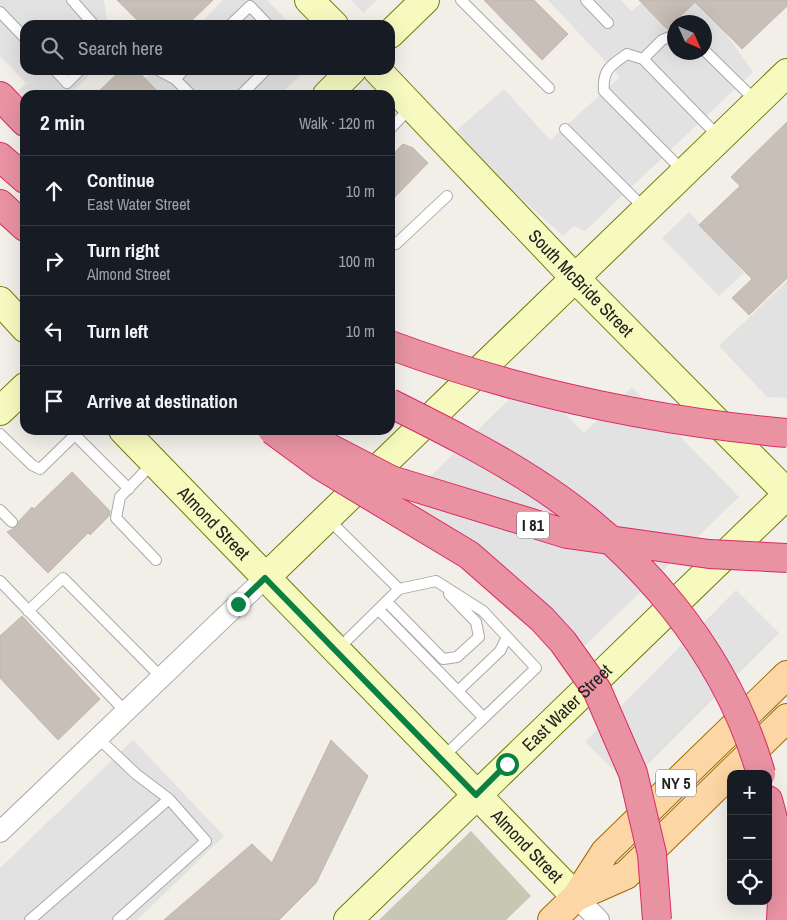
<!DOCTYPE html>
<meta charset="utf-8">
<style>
:root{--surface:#171b24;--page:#242831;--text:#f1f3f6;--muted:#9ea1a6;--line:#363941}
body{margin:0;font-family:"Archivo Narrow",sans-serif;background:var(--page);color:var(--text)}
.controls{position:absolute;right:15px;bottom:15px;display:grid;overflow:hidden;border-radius:10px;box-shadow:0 5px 20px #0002}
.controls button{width:45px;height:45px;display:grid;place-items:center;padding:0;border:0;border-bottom:1px solid var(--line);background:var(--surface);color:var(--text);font:25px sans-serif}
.compass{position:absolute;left:667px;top:15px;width:45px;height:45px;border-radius:50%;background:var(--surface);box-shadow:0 5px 20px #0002;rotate:135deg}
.stop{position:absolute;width:15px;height:15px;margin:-11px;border:4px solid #0b8043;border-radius:50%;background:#fff}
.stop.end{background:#0b8043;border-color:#fff;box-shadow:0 1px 5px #0008}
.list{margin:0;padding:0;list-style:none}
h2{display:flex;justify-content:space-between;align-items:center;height:65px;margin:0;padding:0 20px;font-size:21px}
h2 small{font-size:16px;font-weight:400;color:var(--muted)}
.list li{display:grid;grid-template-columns:32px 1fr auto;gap:15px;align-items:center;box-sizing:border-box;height:70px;padding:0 20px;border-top:1px solid var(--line)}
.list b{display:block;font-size:19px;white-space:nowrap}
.list p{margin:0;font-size:16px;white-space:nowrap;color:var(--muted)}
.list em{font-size:16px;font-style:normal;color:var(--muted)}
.icon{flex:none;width:28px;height:28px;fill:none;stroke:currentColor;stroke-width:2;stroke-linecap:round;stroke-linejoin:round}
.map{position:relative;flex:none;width:787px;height:920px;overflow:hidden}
.search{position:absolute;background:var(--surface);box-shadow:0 5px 20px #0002;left:20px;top:20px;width:375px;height:55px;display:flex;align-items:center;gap:12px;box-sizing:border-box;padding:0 18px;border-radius:15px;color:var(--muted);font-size:19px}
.panel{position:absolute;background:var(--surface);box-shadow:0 5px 20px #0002;left:20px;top:90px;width:375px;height:345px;border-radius:15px}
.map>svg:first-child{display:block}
.construction{fill:#c7c7b4}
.parking{fill:#e2e2e2;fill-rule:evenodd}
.building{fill:#c7bfb8;stroke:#c4b6ab}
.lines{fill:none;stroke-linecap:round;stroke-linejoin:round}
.lane-casing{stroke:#a9a9a9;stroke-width:12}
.street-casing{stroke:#a9a9a9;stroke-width:22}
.secondary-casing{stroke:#707d05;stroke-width:30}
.primary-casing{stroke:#a06b00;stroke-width:30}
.highway-casing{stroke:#dc2a67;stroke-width:30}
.lane{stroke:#fff;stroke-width:10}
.street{stroke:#fff;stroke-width:20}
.secondary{stroke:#f7fabf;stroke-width:28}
.primary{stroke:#fcd6a4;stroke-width:28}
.highway{stroke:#e892a2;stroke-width:28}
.highway-bridge-casing{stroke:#dc2a67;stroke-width:30;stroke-linecap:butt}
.highway-bridge{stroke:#e892a2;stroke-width:28}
.route{stroke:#0b8043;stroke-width:6}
.labels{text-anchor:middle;stroke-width:4;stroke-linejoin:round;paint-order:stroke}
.shield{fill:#fff;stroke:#646464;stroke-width:1}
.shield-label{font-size:16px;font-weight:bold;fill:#222}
.street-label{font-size:18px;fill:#222;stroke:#fff}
</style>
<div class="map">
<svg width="787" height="920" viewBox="0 0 787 920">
<rect width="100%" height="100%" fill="#f2efe9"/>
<path class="construction" d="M471 831 531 896 506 920H379Z"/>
<path class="parking" d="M0 0H104L108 25H25V70H95L69 95H25V98L18 91 26 83 0 56Z
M223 0H267L291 25H199Z
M351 0H377L363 13Z
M548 0H621L631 11 642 3 667 29 697 0H702L753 72 585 231 574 226 563 236 451 135 504 89 550 140 620 77ZM674 22H704V52H674Z
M154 70H306L280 95H161L145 79Z
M689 212 744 273 719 296 662 238Z
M787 281V398L767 397 719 346Z
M531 378 584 433 632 387 739 497 569 661 409 497Z
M736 590 779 633 628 784 585 742Z
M133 740 224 836 137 920H0V868Z"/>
<path class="building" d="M117 0H213L187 25H142Z
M484 0H534L568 34 542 60Z
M639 0H787V6L742 49 695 2 667 29Z
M121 70H137L161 95H95Z
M787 122V278L749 315 732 298 752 279 699 225 740 186 731 177Z
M403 144 413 148 428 163 390 202V157Z
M72 472 110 511 109 516 90 535 88 533 48 573 7 532 16 527 19 521 32 507 34 509Z
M22 616 100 699 58 740 0 678V636Z
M331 740 368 776 316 883 279 920H164L252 844 272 863Z"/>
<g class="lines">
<defs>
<path id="lane" d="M72 0 94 25
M461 0 549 88
M586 0 608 23
M0 12 25 38
M230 25 250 6 268 25
M674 35 662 40 643 59 719 137
M704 50 756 101
M643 59 627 54C611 65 602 70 604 91L684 172
M55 70 67 83 80 70
M158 70 175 79 191 95
M175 79 184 70
M241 95 266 70
M390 129 410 108
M565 129 645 209
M390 245 396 244 447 196
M0 434 32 465 40 469 80 430
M75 435 129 489
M153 463 120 497 116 518 156 560
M0 510 12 522
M328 519 399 589 337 650
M0 581 126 712
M399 589 436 581 483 611 536 668 442 758
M387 602 443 659 457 657 479 637 476 622 449 594
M379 610 484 718
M28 611 63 578 161 677
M458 691 500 651 507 637
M98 738 136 774 169 799 206 841 118 920
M30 920 169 799"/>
<path id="street" d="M0 832 265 578
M576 897 599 920"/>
<g id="secondary">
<path d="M309 0 334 25"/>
<path d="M390 34 425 0"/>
<path id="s1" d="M377 70 575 278 787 493"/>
<path d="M327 95 352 70"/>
<path d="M0 301 25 328"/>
<path d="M0 411 25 387"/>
<path id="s2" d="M123 430 576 897"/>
<path d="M265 578 787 73"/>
<path id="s3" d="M348 920 787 495"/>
</g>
<path id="primary" d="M576 897 626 875 787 718
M552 920 576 897 605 852 787 675"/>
<path id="highway" d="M0 96 25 122
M0 157 25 179
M0 204 25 227
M768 800C780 842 784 877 781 920"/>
</defs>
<use href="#lane" class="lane-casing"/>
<use href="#street" class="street-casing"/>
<use href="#secondary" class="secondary-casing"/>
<use href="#primary" class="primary-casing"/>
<use href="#highway" class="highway-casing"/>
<use href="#lane" class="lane"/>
<use href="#street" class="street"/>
<use href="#secondary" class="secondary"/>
<use href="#primary" class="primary"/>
<use href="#highway" class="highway"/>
<defs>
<path id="highway-bridge" d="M390 345C517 392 652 421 787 433
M390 403C438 427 488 452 533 481 638 548 727 653 761 774
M272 430 321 466 469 555 542 619 563 642 597 690 633 773 652 854 657 920
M295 430 391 480 567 534 709 554 787 558"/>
</defs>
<use href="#highway-bridge" class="highway-bridge-casing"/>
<use href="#highway-bridge" class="highway-bridge"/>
</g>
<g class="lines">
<path class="route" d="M238 604 265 578 476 795 507 764"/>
</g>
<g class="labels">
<g class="shield">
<rect x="517" y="511.5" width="32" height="27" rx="4"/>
<rect x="656" y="769.5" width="40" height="27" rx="4"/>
</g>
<g class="shield-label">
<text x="533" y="531">I 81</text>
<text x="676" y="789">NY 5</text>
</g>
<g class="street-label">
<text dy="6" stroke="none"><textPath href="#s1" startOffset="295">South McBride Street</textPath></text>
<text dy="6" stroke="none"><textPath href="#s2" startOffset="130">Almond Street</textPath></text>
<text dy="6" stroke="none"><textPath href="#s3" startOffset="305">East Water Street</textPath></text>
<text dy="6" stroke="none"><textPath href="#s2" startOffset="580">Almond Street</textPath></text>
</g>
</g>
</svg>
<div class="controls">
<button>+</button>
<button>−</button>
<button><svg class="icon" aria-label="locate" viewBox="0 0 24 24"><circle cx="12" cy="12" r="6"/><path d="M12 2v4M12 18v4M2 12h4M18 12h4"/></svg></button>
</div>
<svg class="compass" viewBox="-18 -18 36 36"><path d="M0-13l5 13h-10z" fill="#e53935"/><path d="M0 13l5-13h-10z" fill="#9ea1a6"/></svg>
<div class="stop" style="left:507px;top:764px"></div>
<div class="stop end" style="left:238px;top:604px"></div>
<div class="search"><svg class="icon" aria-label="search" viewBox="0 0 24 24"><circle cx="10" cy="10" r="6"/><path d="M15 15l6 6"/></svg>Search here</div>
<section class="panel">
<h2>2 min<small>Walk · 120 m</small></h2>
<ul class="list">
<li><svg class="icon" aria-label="ahead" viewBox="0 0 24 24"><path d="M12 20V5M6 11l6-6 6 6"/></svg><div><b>Continue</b><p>East Water Street</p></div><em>10 m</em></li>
<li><svg class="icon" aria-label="right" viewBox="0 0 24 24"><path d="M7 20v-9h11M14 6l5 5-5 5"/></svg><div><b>Turn right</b><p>Almond Street</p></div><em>100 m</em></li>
<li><svg class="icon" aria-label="left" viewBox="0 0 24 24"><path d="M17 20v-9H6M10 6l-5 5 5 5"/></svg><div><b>Turn left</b></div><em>10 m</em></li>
<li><svg class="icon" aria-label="arrive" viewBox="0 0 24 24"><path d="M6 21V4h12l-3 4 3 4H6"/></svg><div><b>Arrive at destination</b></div></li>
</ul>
</section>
</div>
